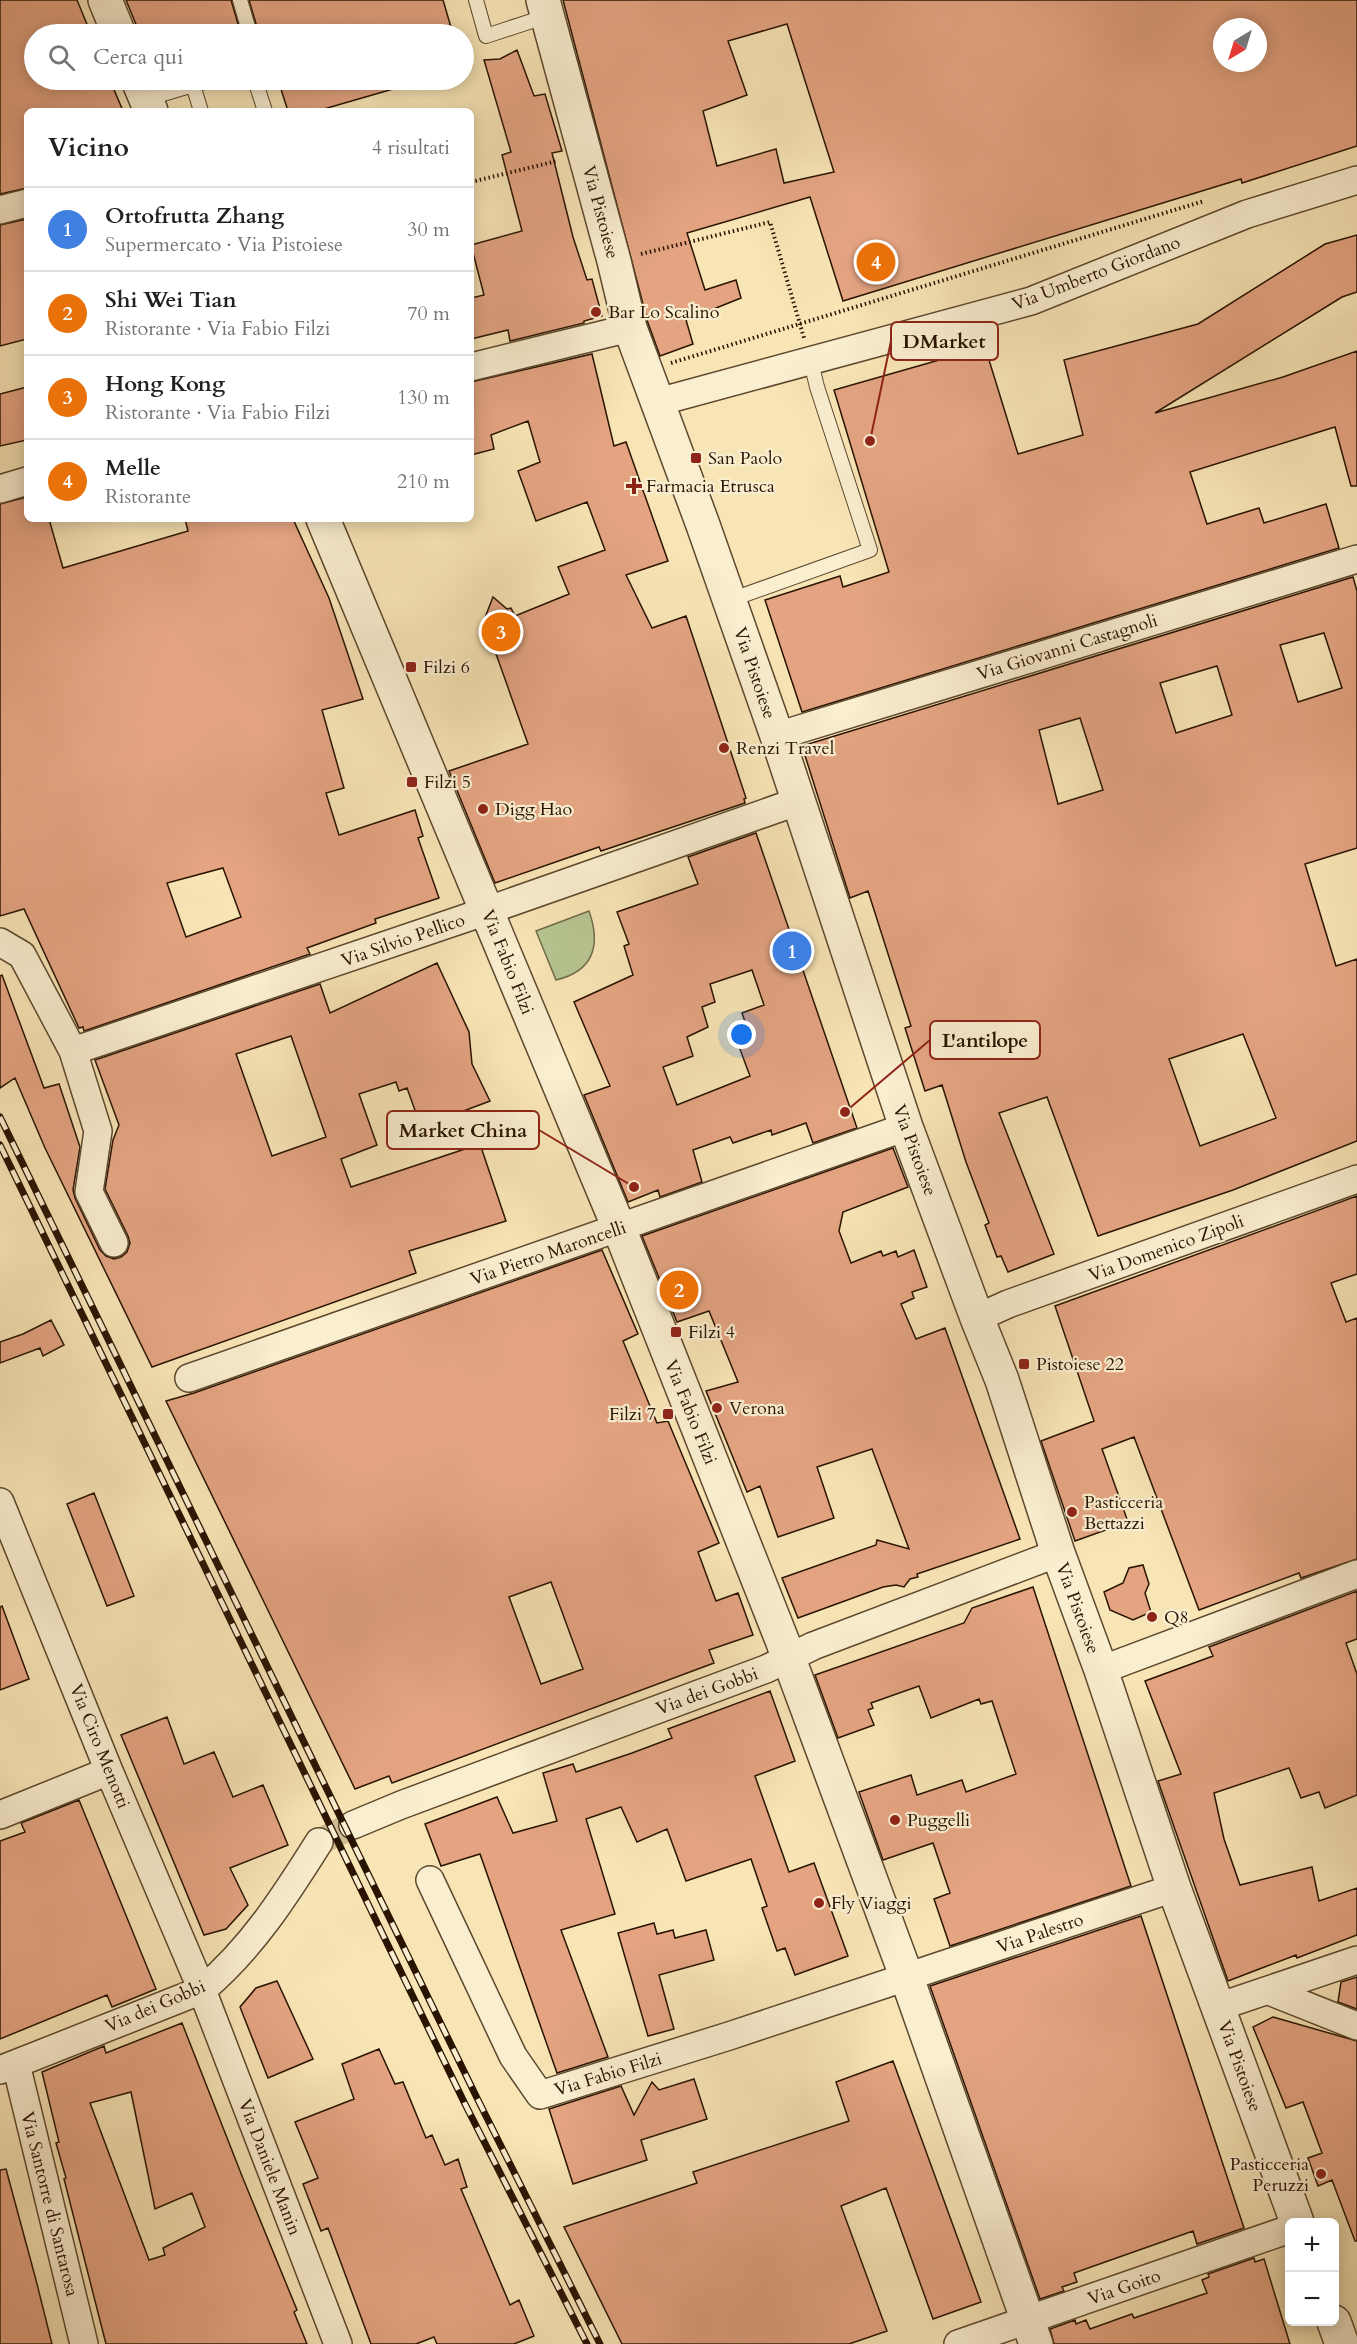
<!DOCTYPE html>
<html lang="it">
<meta charset="utf-8">
<style>
:root{--surface:#fff;--page:#f6f6f6;--text:#202124;--muted:#757577;--line:#e0e0e0;--accent:#8f2418}
body{margin:0;font-family:Cardo,serif;background:var(--page);color:var(--text)}
.controls{position:absolute;right:18px;bottom:18px;display:grid;overflow:hidden;border-radius:9px;box-shadow:0 3px 15px #0003}
.controls button{width:54px;height:54px;display:grid;place-items:center;padding:0;border:0;border-bottom:2px solid var(--line);background:var(--surface);color:var(--text);font:30px sans-serif}
.compass{position:absolute;left:1213px;top:18px;width:54px;height:54px;border-radius:50%;background:var(--surface);box-shadow:0 3px 15px #0003;rotate:218deg}
.you{position:absolute;left:742px;top:1035px;width:21px;height:21px;margin:-15px;border:4px solid #fff;border-radius:50%;background:#1a73e8;box-shadow:0 0 0 9px #1a73e833}
.badge{display:grid;place-items:center;width:39px;height:39px;border-radius:50%;background:var(--accent);color:#fff;font-size:20px;font-weight:700}
.pin{position:absolute;translate:-50% -50%;border:3px solid #fff;box-shadow:0 2px 6px #0006}
.list{margin:0;padding:0;list-style:none}
h2{display:flex;justify-content:space-between;align-items:center;height:78px;margin:0;padding:0 24px;font-size:26px}
h2 small{font-size:20px;font-weight:400;color:var(--muted)}
.list li{display:grid;grid-template-columns:39px 1fr auto;gap:18px;align-items:center;box-sizing:border-box;height:84px;padding:0 24px;border-top:2px solid var(--line)}
.list b{display:block;font-size:22px;white-space:nowrap}
.list p{margin:0;font-size:20px;white-space:nowrap;color:var(--muted)}
.list em{font-size:20px;font-style:normal;color:var(--muted)}
.icon{flex:none;width:33px;height:33px;fill:none;stroke:currentColor;stroke-width:2;stroke-linecap:round;stroke-linejoin:round}
.map{position:relative;flex:none;width:1357px;height:2344px;overflow:hidden}
.search{position:absolute;background:var(--surface);box-shadow:0 3px 15px #0003;left:24px;top:24px;width:450px;height:66px;display:flex;align-items:center;gap:15px;box-sizing:border-box;padding:0 21px;border-radius:33px;color:var(--muted);font-size:22px}
.panel{position:absolute;background:var(--surface);box-shadow:0 3px 15px #0003;left:24px;top:108px;width:450px;height:414px;border-radius:9px}
.map>svg:first-child{display:block}
.green{fill:#b7c692;stroke:#706c4a;stroke-width:1.5}
.building{fill:#e4a482;stroke:#291301;stroke-width:1.5;fill-rule:evenodd}
.lines{fill:none;stroke-linecap:round;stroke-linejoin:round}
.minor-tunnel{stroke:#cfbb92;stroke-width:27;stroke-dasharray:27 14;stroke-linecap:butt}
.service-casing{stroke:#5d482e;stroke-width:16}
.minor-casing{stroke:#5d482e;stroke-width:30}
.tertiary-casing{stroke:#5d482e;stroke-width:36}
.path{stroke:#291301;stroke-width:4;stroke-dasharray:1.5 3;stroke-linecap:butt}
.service{stroke:#faeed0;stroke-width:14}
.minor{stroke:#faeed0;stroke-width:27}
.tertiary{stroke:#faeed0;stroke-width:33}
.rail-casing{stroke:#291301;stroke-width:7}
.rail{stroke:#faeed0;stroke-width:4.5;stroke-dasharray:14;stroke-linecap:butt}
.poi-dot{fill:#8f2418;stroke:#faeed0;stroke-width:2}
.labels{text-anchor:middle;stroke-width:4.5;stroke-linejoin:round;paint-order:stroke}
.street-label{font-size:18px;fill:#291301;stroke:#faeed0}
.poi-label{font-size:18px;fill:#291301;stroke:#faeed0;text-anchor:start}
.leader{fill:none;stroke:#8f2418;stroke-width:2}
.callout-dot{fill:#8f2418;stroke:#faeed0;stroke-width:2}
.callout{fill:#faeed0;stroke:#8f2418;stroke-width:2}
.callout-label{font-size:20px;text-anchor:middle;font-weight:bold;fill:#291301}
</style>
<div class="map">
<svg width="1357" height="2344" viewBox="0 0 1357 2344">
<rect width="100%" height="100%" fill="#f8e5b6"/>
<filter id="stains"><feTurbulence type="fractalNoise" baseFrequency=".00333" numOctaves="4"/><feColorMatrix values="0 0 0 0 .2 0 0 0 0 .09 0 0 0 0 .02 0 0 0 .5 -.17"/></filter>
<radialGradient id="worn" r=".72"><stop offset=".6" stop-color="#630" stop-opacity="0"/><stop offset="1" stop-color="#630" stop-opacity=".3"/></radialGradient>
<path class="green" d="M589 911C601 945 594 971 556 980L536 931Z"/>
<path class="building" d="M0 0H77L91 34H34V80H110L123 111H27V188L0 194Z
M126 0H231L241 34H140Z
M249 0H443L453 34H259Z
M563 0H1357V146L1242 183 1241 179 843 301 810 197 687 233 705 290 736 280 741 298 686 320 693 344 660 356 648 323ZM787 24 834 172 784 183 776 149 717 166 703 111 747 95 728 41ZM1222 27H1258V63H1222Z
M517 50 534 96 545 94 562 151 552 153 573 237 587 280 592 279 602 316 584 321V323L510 341 508 330 471 339V298L484 295 471 245 522 231 502 155 511 152 484 60 500 59Z
M278 80H406L407 85 317 111H288Z
M27 219V339L0 346V225Z
M1357 235V292L1342 297 1155 413 1283 377 1357 351V486H1351L1335 427 1190 472 1207 524 1259 508 1264 523 1326 504 1339 548 802 712 765 600 840 576 843 587 889 572 834 390 985 347 1018 454 1083 435 1064 360 1198 324 1325 244Z
M592 354 614 446 626 442 668 561 626 575 652 628 686 616 746 798 744 799 745 803 601 851 599 847 495 883 449 771 528 744 484 620 493 597 507 609 511 608 515 616 569 594 558 567 605 550 587 502 536 521 518 471 540 462 528 421 491 435 494 449 471 455V382Z
M27 387V440L0 446V394Z
M27 497V519H49L63 568 188 531 185 519H293L329 598 363 699 322 710 344 788 326 793 339 835 415 810 423 836 418 838 439 898 375 919 376 923 307 948 310 954 84 1031 83 1027 79 1028 24 909 0 916V504ZM223 868 241 917 186 937 167 883Z
M1353 577 1357 591V848L1305 864 1336 966 1357 959V1141L1233 1190 1098 1236 1047 1097 999 1113 1054 1254 1008 1272 1001 1256 997 1257 985 1225 989 1223 966 1162 942 1085 925 1091 905 1028 911 1026 868 891 850 898 802 746ZM1324 633 1342 688 1298 702 1280 645ZM1217 666 1232 715 1176 733 1160 683ZM1080 718 1103 790 1058 804 1039 730ZM1243 1034 1276 1118 1200 1146 1169 1059Z
M756 833 857 1128 813 1143 806 1123 772 1135 771 1130 733 1143 730 1137 693 1150 702 1182 660 1197 658 1190 628 1202 584 1095 610 1086 574 1002 633 975 624 946 629 944 617 912 698 884 688 857ZM752 970 764 1005 742 1013 751 1039 738 1044 750 1076 677 1105 663 1067 693 1056 687 1037 708 1027 702 1007 715 1002 710 984Z
M437 963 469 1032 472 1064 490 1101 421 1127 407 1088 399 1091 396 1082 359 1094 377 1145 341 1159 351 1187 480 1144 506 1221 409 1251 416 1273 152 1367 45 1148 15 1078 0 1088V976L2 975 44 1088 59 1084 80 1147 73 1190 75 1198 100 1250 106 1256 114 1259 121 1257 127 1252 130 1243 128 1236 105 1189 113 1140 119 1125 95 1060 320 984 330 1013ZM291 1036 326 1137 272 1156 236 1054Z
M893 1148 908 1187 843 1212 839 1231 851 1263 881 1251 883 1256 896 1251 898 1257 914 1250 927 1287 912 1292 914 1298 901 1304 916 1339 945 1328 1020 1539 917 1574 918 1577 910 1579 904 1587 896 1585 883 1587 798 1618 782 1578 876 1545 877 1540 909 1549 872 1449 817 1467 834 1518 778 1537 760 1486 747 1492 706 1391 738 1382 709 1311 677 1322 642 1236Z
M1357 1196V1274L1331 1283 1346 1322 1357 1318V1559L1301 1578 1299 1573 1199 1610 1134 1437 1102 1449 1128 1522 1075 1541 1041 1441 1094 1421 1055 1306Z
M602 1250 638 1334 623 1341 657 1423 668 1421 719 1543 698 1552 716 1601 738 1593 753 1635 709 1650 714 1663 392 1783 389 1776 355 1789 166 1401 194 1393ZM551 1582 583 1669 541 1684 509 1597Z
M51 1320 64 1345 43 1356 40 1348 0 1363V1342L23 1334Z
M94 1493 134 1596 107 1606 67 1504Z
M1143 1565 1149 1584 1145 1593 1151 1612 1133 1620 1110 1610 1104 1592 1123 1583 1129 1568Z
M1033 1587 1131 1886 950 1946 934 1899 950 1893 933 1843 883 1860 859 1792 911 1775 917 1795 962 1780 966 1792 1016 1774 992 1701 981 1704 979 1699 931 1718 919 1686 871 1703 873 1708 868 1710 874 1725 838 1738 815 1675 964 1623 972 1608Z
M1357 1591V1639L1346 1643 1357 1674V1795L1325 1808 1319 1792 1301 1798 1289 1768 1214 1793 1224 1839 1240 1885 1312 1867 1319 1901 1357 1888V1935L1297 1958 1296 1955 1228 1981 1158 1781 1181 1774 1145 1681 1213 1656 1209 1647Z
M2 1606 29 1679 0 1690V1607Z
M770 1691 795 1761 755 1776 789 1872 814 1863 848 1956 795 1975 785 1948 777 1951 762 1908 767 1906 751 1859 686 1881 667 1829 637 1842 621 1807 586 1819 615 1914 561 1930 608 2057 557 2073 480 1854 441 1866 425 1824 497 1797 513 1833 557 1821 543 1773 573 1764 576 1772 632 1753 672 1738 668 1729Z
M167 1717 184 1764 214 1752 233 1797 263 1785 288 1845 230 1868 248 1905 226 1929 204 1935 121 1735Z
M79 1800 156 1989 112 2007 107 1995 0 2039V1841L25 1832 21 1823Z
M1141 1916 1244 2228 1197 2244 1193 2231 1074 2273 1077 2282 1062 2287 1064 2291 1040 2299 930 1986Z
M654 1923 657 1934 673 1930 675 1938 706 1930 714 1960 659 1975 674 2029 648 2036 618 1933Z
M1357 1977V2009L1338 2002 1341 1982Z
M277 1981 313 2059 268 2078 240 2007 256 1988Z
M1273 2017 1357 2041V2241H1355L1332 2180 1318 2186 1308 2158 1322 2153 1303 2102 1286 2108 1253 2027Z
M182 2023 242 2176 297 2310 294 2312 307 2344H106L64 2179 66 2178 56 2143 59 2142 42 2072 104 2046 106 2053ZM131 2092 155 2209 192 2193 205 2227 163 2248 165 2255 149 2260 90 2103Z
M379 2049 395 2084 403 2082 426 2138 432 2135 445 2165 458 2159 467 2187 461 2189 510 2305 519 2300 534 2336 514 2344H437L434 2337 416 2344H371L328 2228 321 2231 303 2184 318 2178 295 2122 354 2099 342 2064Z
M893 2061 981 2302 933 2319 886 2188 841 2206 887 2331 849 2344H622L564 2227 697 2183 693 2172 849 2121 836 2082Z
M694 2079 707 2119 641 2140 647 2160 573 2184 549 2109 621 2086 634 2115 652 2082 659 2090Z
M6 2169 36 2280 52 2344H0V2170Z
M1254 2258 1255 2262 1264 2259 1290 2344H1054L1050 2329 1075 2320 1076 2324 1086 2320 1090 2329 1132 2314 1134 2318 1207 2293 1202 2280 1209 2277 1208 2274Z"/>
<g class="lines">
<path class="minor-tunnel" d="M319 1842 353 1825"/>
<defs>
<path id="service" d="M240 0 250 34
M476 0 486 36 547 16
M255 80 265 111
M193 85 201 111
M146 99 210 80
M730 600 870 550 817 387 811 362"/>
<path id="minor" d="M0 210 27 203
M471 367 630 328
M658 402 1031 301 1247 214 1357 180
M0 489 27 481
M777 736 1357 559
M0 942 22 955 73 1051 466 918 799 801
M73 1051 98 1131 89 1192 114 1243
M977 1318 1008 1304 1357 1179
M189 1378 906 1127
M0 1502 109 1771 202 1990 338 2344
M1101 1670 1357 1574
M0 1815 109 1771
M353 1825 401 1805 766 1669 813 1646 1058 1553
M430 1880 513 2056 540 2095 729 2036 1174 1888
M1269 1991 1357 2026
M1218 2007 1357 1960
M16 2064 84 2344
M0 2070 202 1990C252 1948 285 1896 319 1842
M958 2344 1290 2229"/>
<path id="tertiary" d="M105 0 119 34
M543 0 614 261 630 328 703 525 777 736 906 1127 977 1318 1002 1380 1058 1553 1101 1670 1174 1888 1297 2222
M138 80 151 111
M323 519 619 1228 782 1640 907 1978 1036 2344
M1334 2322 1342 2344"/>
</defs>
<use href="#service" class="service-casing"/>
<use href="#minor" class="minor-casing"/>
<use href="#tertiary" class="tertiary-casing"/>
<path class="path" d="M471 182 557 161
M641 254 770 222 804 338
M671 363 1204 201"/>
<use href="#service" class="service"/>
<use href="#minor" class="minor"/>
<use href="#tertiary" class="tertiary"/>
<defs>
<path id="rail" d="M0 1117 477 2098 600 2344
M0 1145 465 2104 587 2344"/>
</defs>
<use href="#rail" class="rail-casing"/>
<use href="#rail" class="rail"/>
</g>
<g class="poi-dot">
<circle cx="596" cy="312" r="6"/>
<rect x="690" y="452" width="12" height="12" rx="3"/>
<path d="M631 477h6v6h6v6h-6v6h-6v-6h-6v-6h6z"/>
<rect x="405" y="661" width="12" height="12" rx="3"/>
<circle cx="724" cy="748" r="6"/>
<rect x="406" y="776" width="12" height="12" rx="3"/>
<circle cx="483" cy="809" r="6"/>
<rect x="670" y="1326" width="12" height="12" rx="3"/>
<rect x="1018" y="1358" width="12" height="12" rx="3"/>
<circle cx="717" cy="1408" r="6"/>
<rect x="662" y="1408" width="12" height="12" rx="3"/>
<circle cx="1072" cy="1512" r="6"/>
<circle cx="1152" cy="1617" r="6"/>
<circle cx="895" cy="1820" r="6"/>
<circle cx="819" cy="1903" r="6"/>
<circle cx="1321" cy="2174" r="6"/>
</g>
<g class="labels">
<g class="street-label">
<text transform="translate(601 212) rotate(75)" y="6">Via Pistoiese</text>
<text transform="translate(1096 273) rotate(-21)" y="6">Via Umberto Giordano</text>
<text transform="translate(1067 647) rotate(-17)" y="6">Via Giovanni Castagnoli</text>
<text transform="translate(755 673) rotate(71)" y="6">Via Pistoiese</text>
<text transform="translate(403 940) rotate(-19)" y="6">Via Silvio Pellico</text>
<text transform="translate(508 962) rotate(68)" y="6">Via Fabio Filzi</text>
<text transform="translate(915 1150) rotate(70)" y="6">Via Pistoiese</text>
<text transform="translate(1166 1248) rotate(-20)" y="6">Via Domenico Zipoli</text>
<text transform="translate(548 1253) rotate(-19)" y="6">Via Pietro Maroncelli</text>
<text transform="translate(691 1412) rotate(68)" y="6">Via Fabio Filzi</text>
<text transform="translate(1078 1608) rotate(70)" y="6">Via Pistoiese</text>
<text transform="translate(707 1691) rotate(-20)" y="6">Via dei Gobbi</text>
<text transform="translate(100 1746) rotate(68)" y="6">Via Ciro Menotti</text>
<text transform="translate(1040 1933) rotate(-19)" y="6">Via Palestro</text>
<text transform="translate(155 2006) rotate(-23)" y="6">Via dei Gobbi</text>
<text transform="translate(1240 2066) rotate(70)" y="6">Via Pistoiese</text>
<text transform="translate(608 2074) rotate(-17)" y="6">Via Fabio Filzi</text>
<text transform="translate(270 2167) rotate(69)" y="6">Via Daniele Manin</text>
<text transform="translate(50 2204) rotate(76)" y="6">Via Santorre di Santarosa</text>
<text transform="translate(1124 2287) rotate(-19)" y="6">Via Goito</text>
</g>
<g class="poi-label">
<text x="608" y="318">Bar Lo Scalino</text>
<text x="708" y="464">San Paolo</text>
<text x="646" y="492">Farmacia Etrusca</text>
<text x="423" y="673">Filzi 6</text>
<text x="736" y="754">Renzi Travel</text>
<text x="424" y="788">Filzi 5</text>
<text x="495" y="815">Digg Hao</text>
<text x="688" y="1338">Filzi 4</text>
<text x="1036" y="1370">Pistoiese 22</text>
<text x="729" y="1414">Verona</text>
<text x="656" y="1420" text-anchor="end">Filzi 7</text>
<text x="1084" y="1508">Pasticceria<tspan x="1084" dy="21">Bettazzi</tspan></text>
<text x="1164" y="1623">Q8</text>
<text x="907" y="1826">Puggelli</text>
<text x="831" y="1909">Fly Viaggi</text>
<text x="1309" y="2170" text-anchor="end">Pasticceria<tspan x="1309" dy="21">Peruzzi</tspan></text>
</g>
</g>
<path class="leader" d="M870 441L891 341M845 1112L930 1040M634 1187L539 1130"/>
<g class="callout-dot">
<circle cx="870" cy="441" r="6"/>
<circle cx="845" cy="1112" r="6"/>
<circle cx="634" cy="1187" r="6"/>
</g>
<g class="callout">
<rect x="891" y="322" width="107" height="38" rx="6"/>
<rect x="930" y="1021" width="110" height="38" rx="6"/>
<rect x="387" y="1111" width="152" height="38" rx="6"/>
</g>
<g class="callout-label">
<text x="944" y="348">DMarket</text>
<text x="985" y="1047">L'antilope</text>
<text x="463" y="1137">Market China</text>
</g>
<rect width="100%" height="100%" filter="url(#stains)"/>
<rect width="100%" height="100%" fill="url(#worn)"/>
</svg>
<div class="controls">
<button>+</button>
<button>−</button>
</div>
<svg class="compass" viewBox="-18 -18 36 36"><path d="M0-13l5 13h-10z" fill="#e53935"/><path d="M0 13l5-13h-10z" fill="#757577"/></svg>
<div class="you"></div>
<div class="pin badge" style="left:792px;top:951px;background:#3f7fe0">1</div>
<div class="pin badge" style="left:679px;top:1290px;background:#e8710a">2</div>
<div class="pin badge" style="left:501px;top:632px;background:#e8710a">3</div>
<div class="pin badge" style="left:876px;top:262px;background:#e8710a">4</div>
<div class="search"><svg class="icon" aria-label="search" viewBox="0 0 24 24"><circle cx="10" cy="10" r="6"/><path d="M15 15l6 6"/></svg>Cerca qui</div>
<section class="panel">
<h2>Vicino<small>4 risultati</small></h2>
<ul class="list">
<li><span class="badge" style="background:#3f7fe0">1</span><div><b>Ortofrutta Zhang</b><p>Supermercato · Via Pistoiese</p></div><em>30 m</em></li>
<li><span class="badge" style="background:#e8710a">2</span><div><b>Shi Wei Tian</b><p>Ristorante · Via Fabio Filzi</p></div><em>70 m</em></li>
<li><span class="badge" style="background:#e8710a">3</span><div><b>Hong Kong</b><p>Ristorante · Via Fabio Filzi</p></div><em>130 m</em></li>
<li><span class="badge" style="background:#e8710a">4</span><div><b>Melle</b><p>Ristorante</p></div><em>210 m</em></li>
</ul>
</section>
</div>
